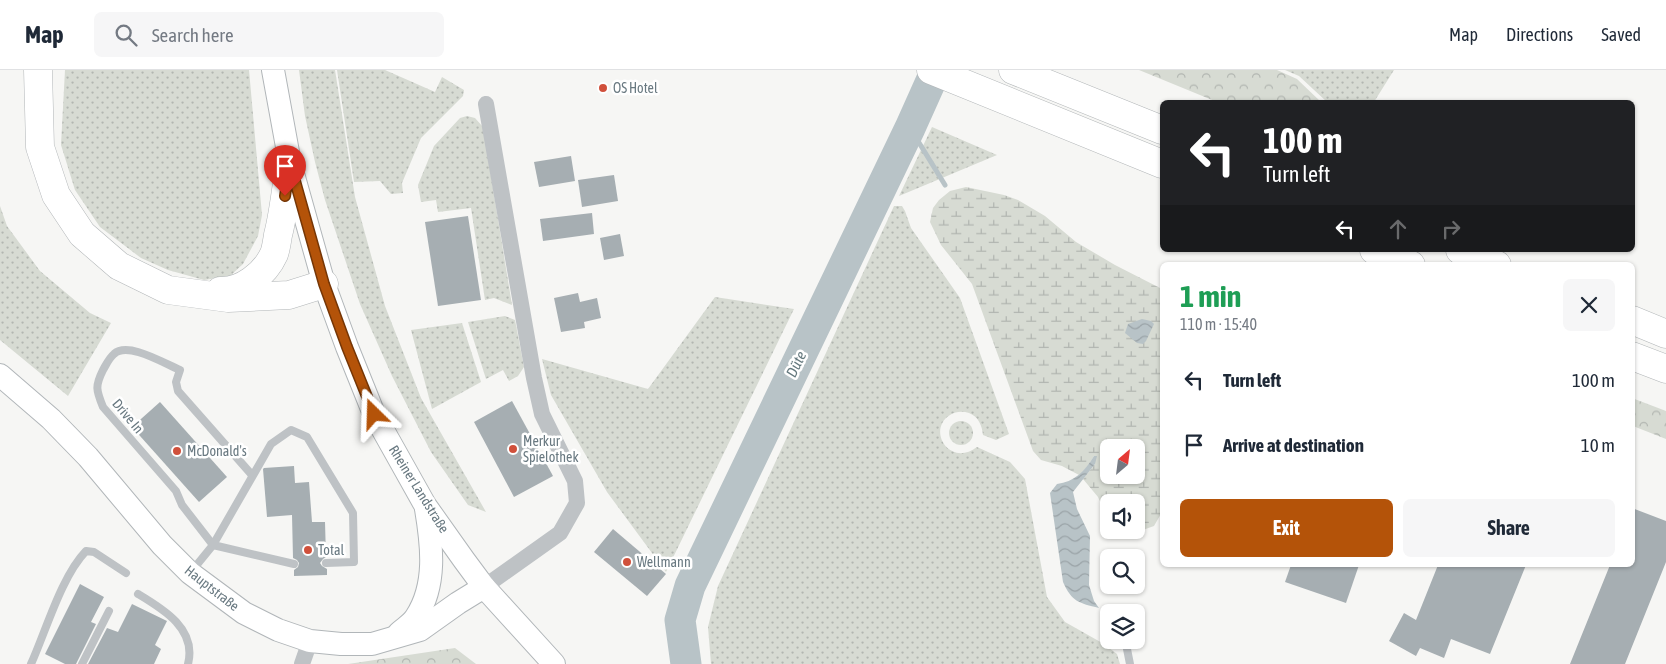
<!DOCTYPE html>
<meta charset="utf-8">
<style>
body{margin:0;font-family:"Asap Condensed",sans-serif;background:#f6f6f7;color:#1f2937;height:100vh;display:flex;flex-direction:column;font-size:19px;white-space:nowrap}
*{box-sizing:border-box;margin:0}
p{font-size:16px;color:#747a83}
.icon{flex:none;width:28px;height:28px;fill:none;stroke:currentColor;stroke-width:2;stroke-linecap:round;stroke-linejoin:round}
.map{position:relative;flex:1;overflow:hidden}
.details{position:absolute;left:1160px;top:192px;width:475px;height:305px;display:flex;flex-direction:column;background:#fff;border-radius:8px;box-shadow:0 1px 4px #0004}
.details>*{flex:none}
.guide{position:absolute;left:1160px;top:30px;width:475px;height:152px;border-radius:8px;box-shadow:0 1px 4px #0004;background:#202124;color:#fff;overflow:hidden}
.needle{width:32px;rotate:28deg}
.fabs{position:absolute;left:1100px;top:369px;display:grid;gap:10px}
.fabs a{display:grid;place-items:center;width:45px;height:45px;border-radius:8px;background:#fff;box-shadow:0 1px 4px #0004;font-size:25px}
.pin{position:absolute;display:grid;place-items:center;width:42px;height:42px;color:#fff;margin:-51px -21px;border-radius:50% 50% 50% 0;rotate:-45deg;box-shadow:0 0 5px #0007}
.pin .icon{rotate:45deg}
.me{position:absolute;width:55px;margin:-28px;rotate:338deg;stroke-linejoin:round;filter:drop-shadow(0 0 4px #0008)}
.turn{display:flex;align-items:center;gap:18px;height:105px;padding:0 20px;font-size:22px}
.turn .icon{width:65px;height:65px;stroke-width:2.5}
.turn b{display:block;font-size:35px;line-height:42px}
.lanes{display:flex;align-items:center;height:48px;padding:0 20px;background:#0003;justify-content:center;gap:25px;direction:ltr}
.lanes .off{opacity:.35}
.round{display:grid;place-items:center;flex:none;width:52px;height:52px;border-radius:8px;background:#f6f6f7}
.overview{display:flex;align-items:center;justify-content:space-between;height:85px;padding:0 20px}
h1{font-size:30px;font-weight:700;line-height:38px;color:#1e9e55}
.primary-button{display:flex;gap:10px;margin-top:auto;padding:10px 20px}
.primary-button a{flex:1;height:58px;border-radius:8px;background:#b45309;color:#fff;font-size:20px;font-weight:700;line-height:58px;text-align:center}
.primary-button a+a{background:#f6f6f7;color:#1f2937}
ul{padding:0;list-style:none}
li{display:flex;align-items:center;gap:15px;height:65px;padding:0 20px}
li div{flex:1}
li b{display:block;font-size:19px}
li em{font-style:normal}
header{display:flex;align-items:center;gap:30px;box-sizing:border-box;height:70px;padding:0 25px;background:#fff;border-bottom:1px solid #e0e1e3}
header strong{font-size:24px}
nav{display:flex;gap:28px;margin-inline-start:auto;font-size:18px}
.search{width:350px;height:45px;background:#f6f6f7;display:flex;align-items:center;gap:12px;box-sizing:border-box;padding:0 18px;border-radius:8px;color:#747a83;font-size:19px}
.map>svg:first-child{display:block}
.green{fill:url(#green-dots)}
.forest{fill:url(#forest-crowns)}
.wetland{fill:url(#wetland-marsh);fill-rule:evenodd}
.water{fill:url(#water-waves)}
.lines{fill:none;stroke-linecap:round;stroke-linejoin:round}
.stream{stroke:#b8c3c7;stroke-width:5}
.river{stroke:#b8c3c7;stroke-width:31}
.building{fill:#a6aeb2}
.secondary-casing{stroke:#b1b6b9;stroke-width:24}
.highway-casing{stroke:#b2b6b8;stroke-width:29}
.lane{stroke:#bec2c5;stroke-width:8}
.street{stroke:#bec2c5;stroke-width:16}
.secondary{stroke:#fff;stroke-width:22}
.highway{stroke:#fff;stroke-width:28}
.route-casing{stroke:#753606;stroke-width:12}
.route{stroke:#b45309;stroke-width:9}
.poi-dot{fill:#d0503b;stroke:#fff;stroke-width:2}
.labels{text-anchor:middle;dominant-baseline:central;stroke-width:5;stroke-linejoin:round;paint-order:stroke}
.poi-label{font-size:14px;fill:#697981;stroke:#fff;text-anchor:start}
.street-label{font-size:14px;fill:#697981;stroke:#fff}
.water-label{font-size:15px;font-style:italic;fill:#65797e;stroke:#fff}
</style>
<header>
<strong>Map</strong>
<div class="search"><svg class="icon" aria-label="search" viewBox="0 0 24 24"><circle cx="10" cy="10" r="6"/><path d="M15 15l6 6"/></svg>Search here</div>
<nav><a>Map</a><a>Directions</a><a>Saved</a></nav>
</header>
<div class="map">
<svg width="1666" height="594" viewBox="0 0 1666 594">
<defs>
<pattern id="green-dots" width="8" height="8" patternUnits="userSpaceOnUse" patternTransform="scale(1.25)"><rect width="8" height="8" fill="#d7dbd3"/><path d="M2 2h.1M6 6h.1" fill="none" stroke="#b2b6b1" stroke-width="1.8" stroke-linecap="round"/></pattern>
<pattern id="forest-crowns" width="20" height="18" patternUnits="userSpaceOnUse" patternTransform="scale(1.25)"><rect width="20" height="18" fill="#d7dbd3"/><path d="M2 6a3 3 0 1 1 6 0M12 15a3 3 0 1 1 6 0" fill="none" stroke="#b2b6b1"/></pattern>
<pattern id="wetland-marsh" width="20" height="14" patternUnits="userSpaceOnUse" patternTransform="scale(1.25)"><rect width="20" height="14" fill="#d7dbd3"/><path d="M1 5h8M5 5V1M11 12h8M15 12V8" fill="none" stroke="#b2b6b1"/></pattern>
<pattern id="water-waves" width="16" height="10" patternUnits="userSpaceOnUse" patternTransform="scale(1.25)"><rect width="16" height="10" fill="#b8c3c7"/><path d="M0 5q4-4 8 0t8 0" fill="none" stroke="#9aa3a7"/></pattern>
</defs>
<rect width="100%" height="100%" fill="#f6f6f4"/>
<g class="green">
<path d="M65 0H249L262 145 258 166 243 194 230 206 204 210 168 200 141 188 100 157 75 120 61 75Z"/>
<path d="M299 0H335L355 127 385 236 421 328 486 442 468 435 431 382 392 306 360 234 325 130 315 92 305 46Z"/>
<path d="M337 0H385L435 22 442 7 464 20 463 26 421 68 402 113 403 123 391 124 380 111 354 112Z"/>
<path d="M1285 0H1394L1374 32H1327L1299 6Z"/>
<path d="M467 46 475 48 483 57 512 235 494 228 485 230 471 138 438 142 436 130 421 132 418 115 434 76 460 48Z"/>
<path d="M932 57 997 85 899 126Z"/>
<path d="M0 136 7 156 40 201 90 243 111 253 68 326 0 270Z"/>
<path d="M894 136H902L905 141 911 158 960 228 1009 364 996 370 983 365C982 356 979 347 969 343 963 341 956 341 950 345 926 360 950 398 977 377L1010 392 1025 409 1047 527 1065 552 1104 574 1117 584 1120 594H711L708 557 718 516Z"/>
<path d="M715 227 794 239 666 502 607 422 551 325 542 289 648 319Z"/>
<path d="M505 246 515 250 524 297 518 306 509 311 503 300 486 309 468 252Z"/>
<path d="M462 253 481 312 432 339 411 260Z"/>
<circle cx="961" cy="363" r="12"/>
</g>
<g class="forest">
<path d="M1139 0H1277L1297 9 1321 32H1217Z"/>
<path d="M1632 328 1666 341V369L1633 356Z"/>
<path d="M455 578 476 594H348Z"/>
</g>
<path class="wetland" d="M966 117 1004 125 1018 130 1045 146 1076 172 1115 195 1162 219V442L1154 456 1140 461 1122 460H1136V432H1109V451L1098 427 1083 409 1095 394 1094 386 1088 396 1079 405 1062 396 1041 390 1033 381 972 214 941 175 930 152 933 138 939 130 950 121ZM1109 378H1136V405H1109Z"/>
<g class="water">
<path d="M1142 249 1151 251 1154 254 1146 271 1143 274 1137 273 1125 263 1128 254Z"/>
<path d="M1094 386H1097L1095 394 1073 422 1077 439 1090 466 1089 515 1094 531 1099 538C1079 533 1072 532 1063 512L1050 423 1057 414C1074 412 1085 401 1094 386Z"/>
</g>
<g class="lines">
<path class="stream" d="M910 58 945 115"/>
<path class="river" d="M686 594 680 550 690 516 910 58 936 0"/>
</g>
<g class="building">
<path d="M571 86 575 111 539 117 534 92Z"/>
<path d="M614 105 618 131 582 137 578 110Z"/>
<path d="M592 143 594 164 543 171 540 149Z"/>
<path d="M468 146 481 230 438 236 425 152Z"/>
<path d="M620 164 624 186 604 190 600 168Z"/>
<path d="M578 223 580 232 597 228 601 248 584 252 585 258 561 262 554 228Z"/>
<path d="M512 331 553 406 514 427 474 352Z"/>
<path d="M160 332 227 407 199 432 132 357Z"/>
<path d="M294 396 295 413 309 412 312 452H325L326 487 323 489 320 493 322 496 327 499V505L294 506V500L298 497 299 493 297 490 293 488 292 445 267 447 263 399 264 398Z"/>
<path d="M1632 438 1666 451V492L1625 594H1570L1610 495H1632Z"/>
<path d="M613 459 666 504 647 526 594 482Z"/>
<path d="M1291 495H1359L1346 533 1285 512Z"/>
<path d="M1438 495H1526L1490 584 1451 569 1444 588 1420 578 1416 586 1389 571 1404 543 1416 550Z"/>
<path d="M80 514 104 527 91 552 96 554 76 594H65L45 584Z"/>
<path d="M132 534 167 551 155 575 161 579 154 594H88L107 558 118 562Z"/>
</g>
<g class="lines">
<defs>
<g id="secondary">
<path d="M273 0 290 93 324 214 347 277 374 344 425 435 464 490 484 517 554 594"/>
<path d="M0 305 51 349 88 387 162 475 190 503 244 543 278 560 310 571 341 574H372L420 560 458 533 484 517"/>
<path d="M399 563C404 558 412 554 416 547 437 515 432 475 426 439"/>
</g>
<g id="highway">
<path d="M38 0 40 77 56 125 82 164 119 196 168 220 228 228 289 225 324 214"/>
<path d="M931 0 1162 94"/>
<path d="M1013 0 1162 60"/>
<path d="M1374 180 1411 195"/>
<path d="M1460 180 1497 195"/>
<path d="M220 221C242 222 265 204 274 184 276 179 277 171 278 165 284 142 286 117 290 93"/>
<path d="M1632 250 1666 264"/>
<path d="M1632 286 1666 299"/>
</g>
</defs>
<use href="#secondary" class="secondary-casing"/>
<use href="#highway" class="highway-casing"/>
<g class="lane">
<path d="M213 475 182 435 176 421 103 337C96 320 95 316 103 300 106 295 109 288 114 284 128 271 165 294 180 300L176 312 178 321 252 405"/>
<path d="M213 475 294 494"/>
<path d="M191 502 213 475 271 374 291 360 307 367 353 443 354 492 326 493"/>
<path d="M138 524C163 539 197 559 188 594"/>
<path d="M1127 579 1130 594"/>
<path d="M31 594C46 561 61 507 86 481L94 482 126 503"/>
<path d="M82 594 109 541"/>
</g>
<g class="street">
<path d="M484 517 560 463 577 433 575 411 542 344 534 308 486 34"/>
<path d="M302 594 310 571"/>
</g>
<use href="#secondary" class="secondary"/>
<use href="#highway" class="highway"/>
</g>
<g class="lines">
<defs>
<path id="route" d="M285 126 290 93 324 214 347 277 374 344"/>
</defs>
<use href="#route" class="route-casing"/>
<use href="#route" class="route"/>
</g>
<g class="poi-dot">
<circle cx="603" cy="18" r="5"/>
<circle cx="513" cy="379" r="5"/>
<circle cx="177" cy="381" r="5"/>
<circle cx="308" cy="480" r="5"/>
<circle cx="627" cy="492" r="5"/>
</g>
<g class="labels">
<g class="poi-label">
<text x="613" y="18">OS Hotel</text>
<text x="523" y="371">Merkur<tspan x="523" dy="16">Spielothek</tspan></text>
<text x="187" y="381">McDonald's</text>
<text x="318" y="480">Total</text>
<text x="637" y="492">Wellmann</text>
</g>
<g class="street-label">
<text transform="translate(128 346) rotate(50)">Drive In</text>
<text transform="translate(419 419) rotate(58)">Rheiner Landstraße</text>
<text transform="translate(212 518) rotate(38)">Hauptstraße</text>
</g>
<g class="water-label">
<text transform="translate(796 294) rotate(-64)">Düte</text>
</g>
</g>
</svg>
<div class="fabs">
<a><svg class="needle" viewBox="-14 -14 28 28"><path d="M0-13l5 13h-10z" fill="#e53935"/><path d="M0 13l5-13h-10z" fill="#747a83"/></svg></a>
<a><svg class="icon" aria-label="sound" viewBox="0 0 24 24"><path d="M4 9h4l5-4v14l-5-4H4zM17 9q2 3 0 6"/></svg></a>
<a><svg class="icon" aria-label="search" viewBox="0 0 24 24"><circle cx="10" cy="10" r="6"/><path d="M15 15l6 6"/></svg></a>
<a><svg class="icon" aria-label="layers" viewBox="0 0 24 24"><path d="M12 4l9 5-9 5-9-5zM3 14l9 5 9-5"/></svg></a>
</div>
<div class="pin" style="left:285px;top:126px;background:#d93025"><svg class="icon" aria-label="arrive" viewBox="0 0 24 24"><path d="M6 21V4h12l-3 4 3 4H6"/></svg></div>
<svg class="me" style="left:374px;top:344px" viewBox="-20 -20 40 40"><path d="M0-17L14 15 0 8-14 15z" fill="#b45309" stroke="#fff" stroke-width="4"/></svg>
<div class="guide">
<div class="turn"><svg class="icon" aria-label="left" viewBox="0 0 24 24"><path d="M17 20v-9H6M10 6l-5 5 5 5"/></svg><div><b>100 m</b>Turn left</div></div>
<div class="lanes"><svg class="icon" aria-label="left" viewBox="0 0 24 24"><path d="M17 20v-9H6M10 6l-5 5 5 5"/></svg><svg class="icon off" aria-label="ahead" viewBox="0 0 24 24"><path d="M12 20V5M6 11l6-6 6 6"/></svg><svg class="icon off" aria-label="right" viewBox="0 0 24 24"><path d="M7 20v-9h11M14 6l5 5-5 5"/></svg></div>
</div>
<section class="details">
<div class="overview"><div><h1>1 min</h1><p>110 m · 15:40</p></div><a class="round"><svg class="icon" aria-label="close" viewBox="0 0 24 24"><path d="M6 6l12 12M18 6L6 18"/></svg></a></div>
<ul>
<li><svg class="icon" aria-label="left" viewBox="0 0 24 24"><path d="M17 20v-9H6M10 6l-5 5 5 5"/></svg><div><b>Turn left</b></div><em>100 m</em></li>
<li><svg class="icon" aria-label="arrive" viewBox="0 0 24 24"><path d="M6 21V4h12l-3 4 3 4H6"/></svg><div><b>Arrive at destination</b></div><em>10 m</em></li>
</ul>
<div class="primary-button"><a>Exit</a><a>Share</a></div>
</section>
</div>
